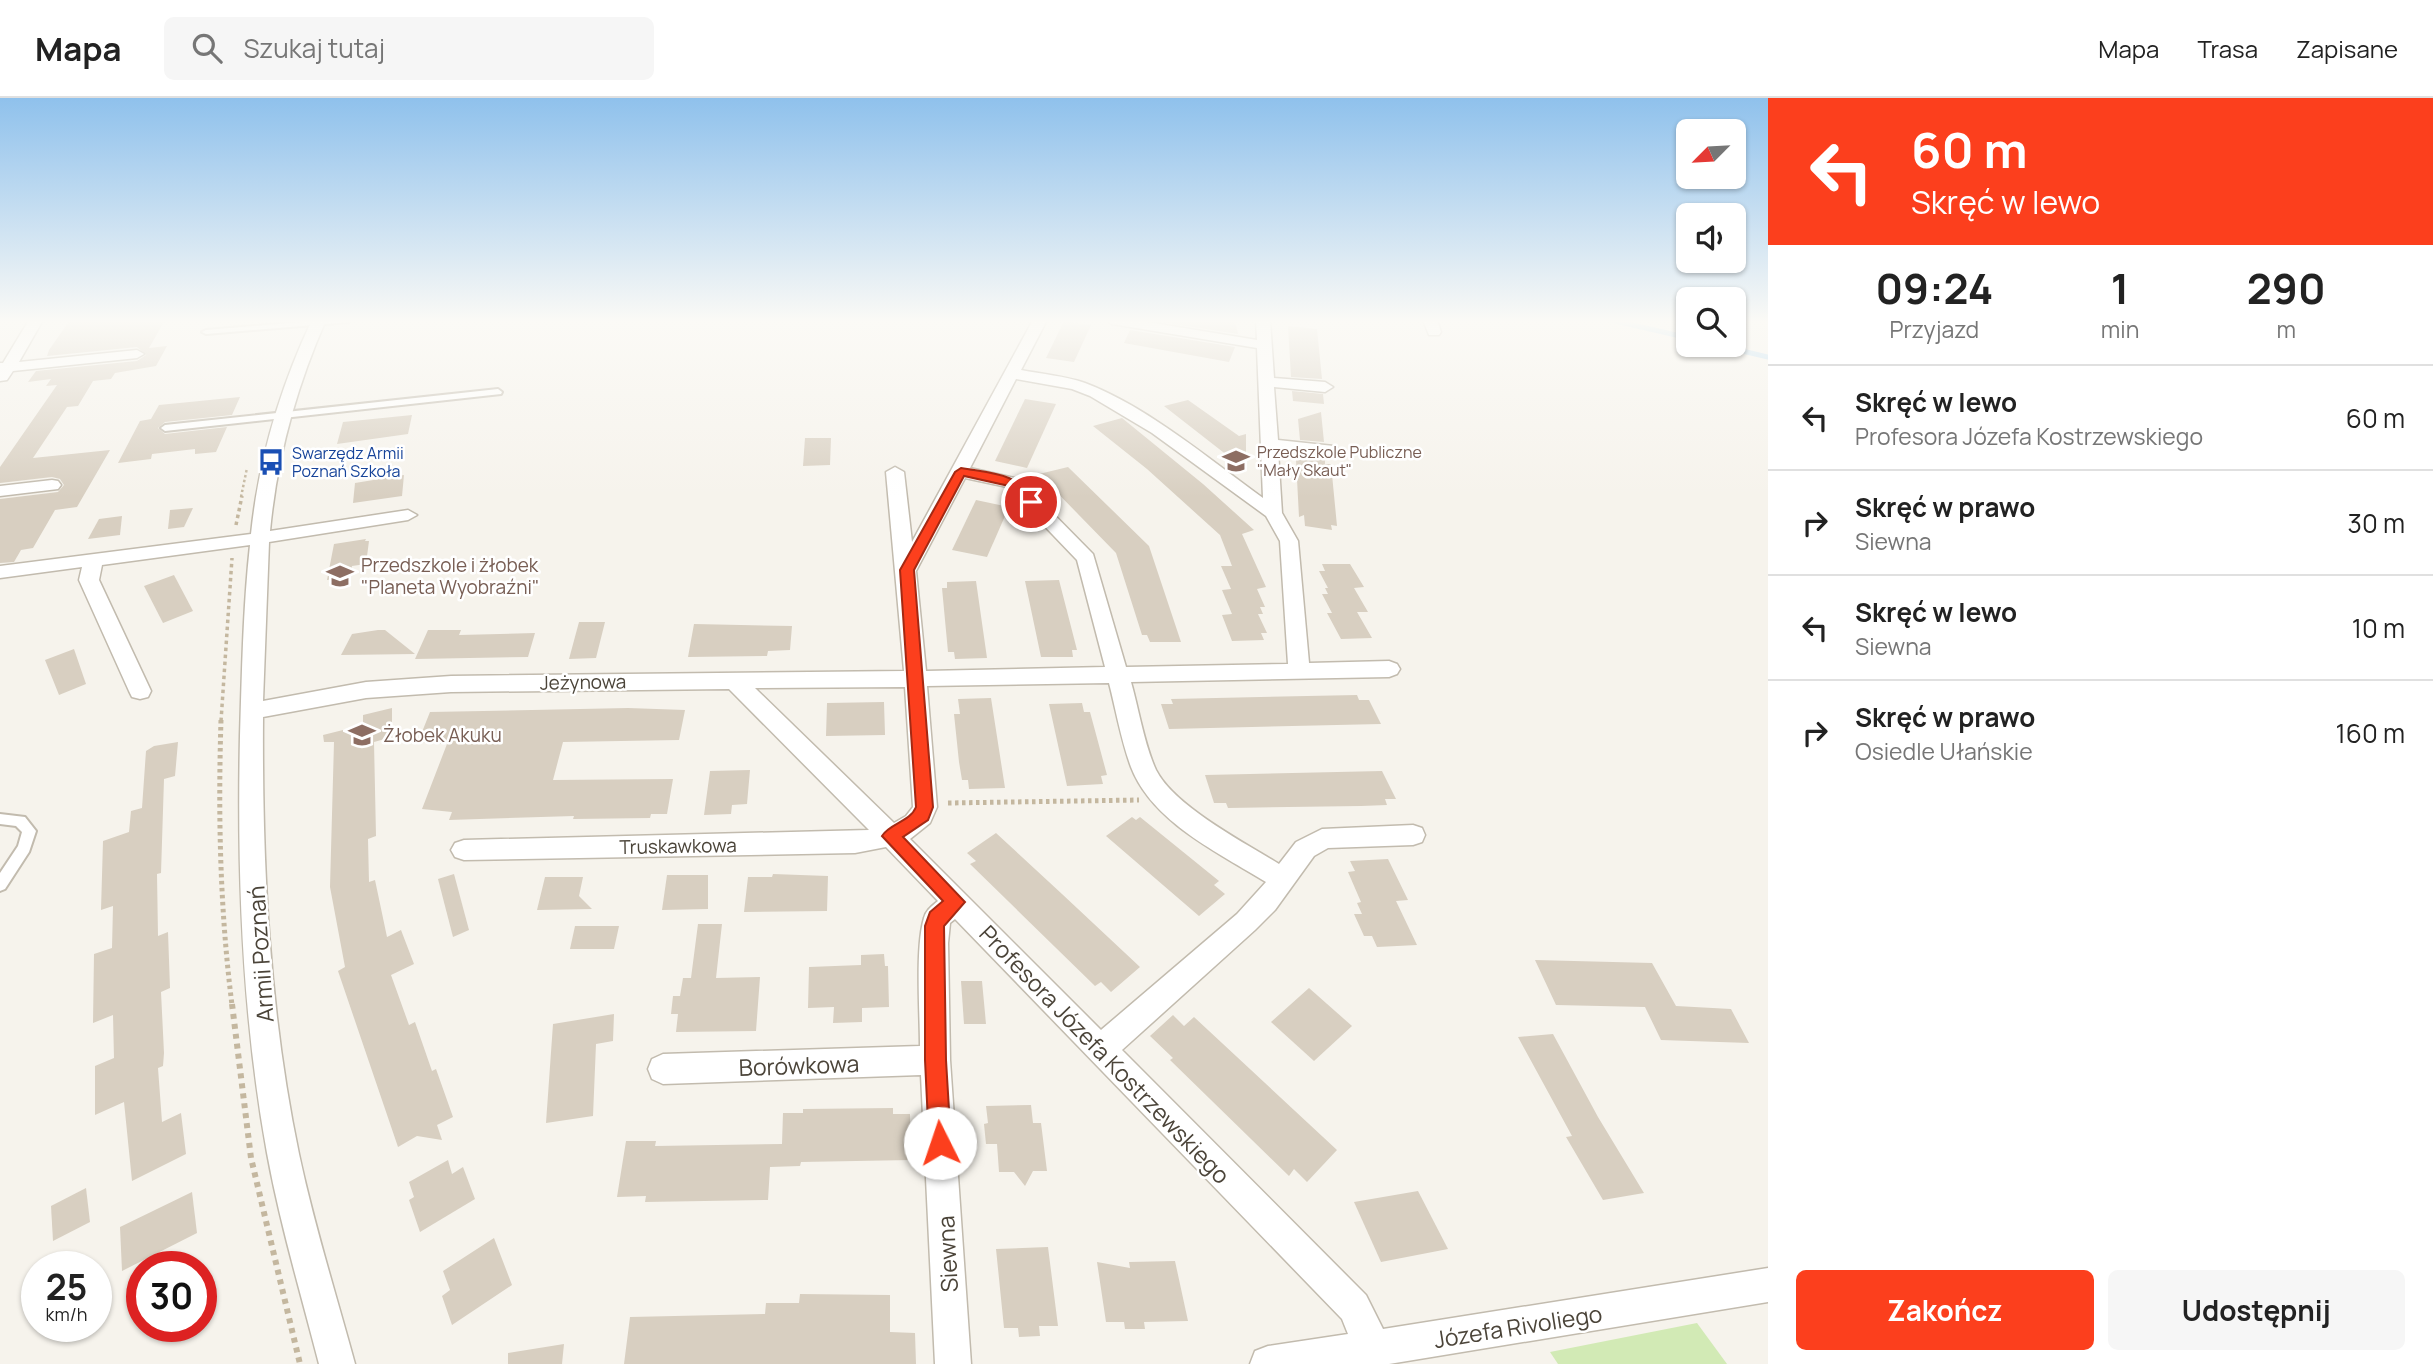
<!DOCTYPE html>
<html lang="pl">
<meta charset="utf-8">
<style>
body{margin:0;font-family:Manrope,sans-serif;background:#f6f6f6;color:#222;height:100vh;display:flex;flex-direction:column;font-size:26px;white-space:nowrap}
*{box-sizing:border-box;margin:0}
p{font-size:23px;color:#767676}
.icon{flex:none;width:38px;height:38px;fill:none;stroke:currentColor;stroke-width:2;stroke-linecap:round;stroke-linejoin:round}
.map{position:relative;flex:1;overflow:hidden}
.drawer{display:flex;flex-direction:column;background:#fff;width:665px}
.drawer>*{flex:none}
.top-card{background:#fc3f1d;color:#fff;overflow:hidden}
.needle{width:46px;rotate:246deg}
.fabs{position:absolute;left:1676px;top:21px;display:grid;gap:14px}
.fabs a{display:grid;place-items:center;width:70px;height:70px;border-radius:10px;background:#fff;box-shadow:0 2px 5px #0004;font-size:35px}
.speed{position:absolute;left:21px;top:1153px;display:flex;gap:14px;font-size:35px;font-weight:700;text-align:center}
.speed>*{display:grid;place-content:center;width:91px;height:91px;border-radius:50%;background:#fff;box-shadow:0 2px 5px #0004;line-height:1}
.speed small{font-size:18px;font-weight:400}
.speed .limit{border:10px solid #d22;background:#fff;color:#111}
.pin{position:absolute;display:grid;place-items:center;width:60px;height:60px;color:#fff;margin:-30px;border:4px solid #fff;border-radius:50%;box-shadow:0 2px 7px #0007}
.me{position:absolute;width:77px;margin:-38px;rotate:356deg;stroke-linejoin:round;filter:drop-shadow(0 0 5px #0008)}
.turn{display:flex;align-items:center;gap:24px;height:147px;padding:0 28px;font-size:32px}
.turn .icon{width:91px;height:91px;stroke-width:2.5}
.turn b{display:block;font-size:49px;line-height:60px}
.eta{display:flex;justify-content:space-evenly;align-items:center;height:119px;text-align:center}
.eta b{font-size:42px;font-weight:700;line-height:49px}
.action{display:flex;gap:14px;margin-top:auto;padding:14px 28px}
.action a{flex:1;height:80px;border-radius:10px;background:#fc3f1d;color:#fff;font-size:28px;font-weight:700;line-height:80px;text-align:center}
.action a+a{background:#f6f6f6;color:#222}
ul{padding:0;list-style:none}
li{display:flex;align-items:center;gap:21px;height:105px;padding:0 28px;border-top:2px solid #e0e0e0}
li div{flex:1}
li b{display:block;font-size:26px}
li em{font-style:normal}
header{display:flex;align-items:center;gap:42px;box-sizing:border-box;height:98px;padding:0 35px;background:#fff;border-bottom:2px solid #e0e0e0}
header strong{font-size:33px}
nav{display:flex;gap:38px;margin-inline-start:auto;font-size:24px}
.search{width:490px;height:63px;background:#f6f6f6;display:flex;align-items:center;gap:18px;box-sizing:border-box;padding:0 24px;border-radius:10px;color:#767676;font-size:26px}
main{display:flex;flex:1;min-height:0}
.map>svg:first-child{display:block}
.green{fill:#d2eab5}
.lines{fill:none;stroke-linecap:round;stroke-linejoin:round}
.stream{stroke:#a9d4f2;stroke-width:5}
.building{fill:#d8cfc1}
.service-casing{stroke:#c2bbae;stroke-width:4}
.minor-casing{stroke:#c2bbae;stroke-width:3}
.path-far3{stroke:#c4b79f;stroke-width:2.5;stroke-dasharray:2.5 2.5;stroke-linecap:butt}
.path-far2{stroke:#c4b79f;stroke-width:3.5;stroke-dasharray:3.5 3.5;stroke-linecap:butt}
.path-far1{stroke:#c4b79f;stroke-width:5;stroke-dasharray:3.5 3.5;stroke-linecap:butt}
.path{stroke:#c4b79f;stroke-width:6;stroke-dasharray:5 5;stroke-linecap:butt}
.service{fill:#fff;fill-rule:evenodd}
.minor{fill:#fff;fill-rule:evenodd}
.route{fill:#fc3f1d;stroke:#a42913;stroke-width:2}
.labels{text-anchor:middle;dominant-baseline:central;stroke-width:5;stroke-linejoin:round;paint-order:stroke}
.far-education-label{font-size:16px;fill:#785e54;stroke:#fff;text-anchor:start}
.far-transit-label{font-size:16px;fill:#164399;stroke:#fff;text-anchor:start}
.education-label{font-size:19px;fill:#785e54;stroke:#fff;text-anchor:start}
.street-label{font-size:19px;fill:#4b4439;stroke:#fff}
.near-street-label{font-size:23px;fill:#4b4439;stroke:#fff}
</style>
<header>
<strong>Mapa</strong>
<div class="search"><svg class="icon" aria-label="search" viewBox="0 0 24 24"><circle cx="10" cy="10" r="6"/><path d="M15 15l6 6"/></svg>Szukaj tutaj</div>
<nav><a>Mapa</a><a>Trasa</a><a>Zapisane</a></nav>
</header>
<main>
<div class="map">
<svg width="1768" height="1266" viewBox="0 0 1768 1266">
<rect width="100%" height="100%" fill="#f6f3ec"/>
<path class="green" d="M1697 1225 1727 1266H1558L1550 1254Z"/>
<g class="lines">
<g class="stream">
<path d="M1611 222 1689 240"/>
<path d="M1717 247 1768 259"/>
</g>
</g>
<g class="building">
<path d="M70 222H165L149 250 167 248 156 268 115 275 111 281 93 283 78 308 67 309 33 360 110 352 77 409 55 412 33 450 21 452 14 464 0 465V401L58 394 64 387 60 381 52 379 0 385V369L57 287 46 288 51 281 28 284 36 273 137 263 146 257 137 249 47 258 49 252Z"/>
<path d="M1148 222H1235L1238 236Z"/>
<path d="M1064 223 1091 227 1074 264 1046 260Z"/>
<path d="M1288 228 1317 231 1322 281 1291 279Z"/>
<path d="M1130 232 1235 249 1229 264 1124 245Z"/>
<path d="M1292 293 1323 296 1324 306 1293 303Z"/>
<path d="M240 299 232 317 165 324 158 330 165 336 227 329 216 354 195 356V351L152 356 151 361 118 365 140 323 151 321 159 307Z"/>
<path d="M1025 301 1056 306 1027 370 995 363Z"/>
<path d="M1188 302 1239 338 1246 336V372L1164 308Z"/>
<path d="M1321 314 1324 344 1300 342 1298 321Z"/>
<path d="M412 317 408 336 337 346 343 324Z"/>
<path d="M1122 320 1203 386 1254 432 1242 436 1266 489 1257 491 1265 509H1260L1263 516H1258L1267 535H1261L1264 542 1232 543 1222 517 1232 516 1222 492 1231 491 1221 468H1232L1220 437 1147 371 1093 328Z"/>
<path d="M805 340H831L830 367 803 368Z"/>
<path d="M1301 357 1325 360V366H1331L1337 428 1331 427 1332 432 1305 428 1304 417 1299 419 1296 362H1301Z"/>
<path d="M1068 369 1149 448 1181 544H1150L1147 537H1142L1116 455 1039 376Z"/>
<path d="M404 377 402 398 353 405 355 385Z"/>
<path d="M976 402 1009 409 987 459 952 452Z"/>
<path d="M193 410 184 429 168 431 170 412Z"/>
<path d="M122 418 120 437 88 441 99 421Z"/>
<path d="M366 441 365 443H369L366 466 352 468 350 478 327 482 334 446Z"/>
<path d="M1322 466H1350L1364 489 1354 490 1368 514H1357L1372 540 1341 541 1327 515H1332L1322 496H1328L1325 490H1328L1319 473H1325Z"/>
<path d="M174 477 193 513 163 525 144 488Z"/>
<path d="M1059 482 1077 552H1072L1073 559H1041L1025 483Z"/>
<path d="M976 483 987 560 955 561 954 554H948L942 490H947V484Z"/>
<path d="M579 524H605L596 560 569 561Z"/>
<path d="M694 526 792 528 790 552 768 553 767 558 688 559Z"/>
<path d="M378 532H385L415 556 341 557 352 536Z"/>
<path d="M428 532H461L459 537 535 535 528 559 415 561Z"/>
<path d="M74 551 86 586 59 597 45 562Z"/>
<path d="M1357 597 1359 602H1369L1381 626 1169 631 1161 606H1173L1171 601Z"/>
<path d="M991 600 1005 690 969 691 968 682H962L959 664 954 616H960L958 601Z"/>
<path d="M884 604 885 637 826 638 827 605Z"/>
<path d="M1082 605 1084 614H1090L1107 677 1101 678 1103 686 1067 688 1049 606Z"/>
<path d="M392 610V639L374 644 376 738 368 741 369 784 375 782 387 839 401 832 414 866 391 877 409 927 415 924 432 973 436 971 453 1019 437 1027 442 1042 417 1038 398 1049 338 873 345 869 330 789 334 644H324L323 637 363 627V617Z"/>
<path d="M628 610 685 612 679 642 563 644 553 682 673 681 667 716H651L650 720 573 721 574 718 449 722 452 714 422 711 447 646 418 644 430 614Z"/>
<path d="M178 644 175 678 164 681 161 775 157 776 158 838 168 834 170 890 161 894 164 955 163 968 158 970 162 1024 181 1015 186 1056 132 1083 124 1004 95 1017V968L114 960 113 917 93 925 94 856 112 850 113 808 101 812 103 743 129 734 131 713 142 710 146 653 154 648Z"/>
<path d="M750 672 747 706 732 707 731 716 704 717 710 673Z"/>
<path d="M1382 673 1396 701H1385L1387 707 1361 708 1228 710 1226 705H1214L1205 677Z"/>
<path d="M1132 719 1136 722 1140 719 1219 783 1214 787 1225 796 1199 818 1106 738Z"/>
<path d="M996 735 1062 796 1140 869 1111 894 1101 884 1095 888 970 766 976 763 967 755Z"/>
<path d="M1388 761 1408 802 1396 803 1417 847 1377 849 1372 838H1364L1354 816H1362L1357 805 1361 804 1348 774 1355 773 1350 763Z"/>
<path d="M454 776 469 832 453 839 438 781Z"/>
<path d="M773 776 828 778 827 813 744 814 748 779H772Z"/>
<path d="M667 777H708V811L662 812Z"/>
<path d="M545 779H583L579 798 592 811 537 812Z"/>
<path d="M698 826H722L716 880 760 879 756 933 676 934 678 916H671L673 898H680L683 880H691Z"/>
<path d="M575 828H619L614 851H570Z"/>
<path d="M884 856 885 868H888L889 909 862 910V924L833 925 834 909 808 910 809 869 861 867V857Z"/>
<path d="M1535 862 1652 865 1676 908 1731 911 1749 945 1661 942 1645 909 1556 907Z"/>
<path d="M961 883H982L986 926H964Z"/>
<path d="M1309 890 1352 928 1314 963 1271 924Z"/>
<path d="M614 916 613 943 596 946 593 1018 546 1025 553 926Z"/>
<path d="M1173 917 1184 928 1194 919 1337 1052 1307 1084 1294 1071 1289 1078 1170 962 1173 960 1150 938Z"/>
<path d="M1553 936 1598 1019 1644 1095 1603 1102 1566 1039 1572 1038 1518 939Z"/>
<path d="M1031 1007 1033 1025H1041L1047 1073H1033L1025 1088 1014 1074H999L997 1046H986L984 1026 988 1025 986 1008Z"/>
<path d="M893 1010V1016H910L911 1062 801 1064 800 1068 770 1069 768 1102 645 1104 646 1098 617 1099 626 1043H656L655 1048 782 1046 783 1015H803V1011Z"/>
<path d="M448 1062 452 1076 463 1069 475 1101 420 1134 409 1102 414 1099 409 1084Z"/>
<path d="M86 1090 90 1124 53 1143 51 1108Z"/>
<path d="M1418 1093 1448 1151 1381 1164 1354 1104Z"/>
<path d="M192 1094 197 1135 122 1173 120 1129Z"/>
<path d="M494 1140 512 1187 452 1227 442 1198 450 1192 443 1173Z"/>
<path d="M1048 1149 1058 1228H1039L1040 1238 1019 1239 1018 1230H1004L996 1151Z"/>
<path d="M1175 1163 1188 1223 1144 1224 1145 1231H1125L1124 1224H1106L1097 1164 1130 1170 1129 1164Z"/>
<path d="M800 1196 890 1197V1234L915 1235 916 1266H624L630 1219 765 1216 766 1205H799Z"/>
<path d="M564 1246 562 1266H508V1255Z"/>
</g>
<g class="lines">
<defs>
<g id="service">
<path d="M327 222H353L349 224 206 236 202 234 206 232Z"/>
<path d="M498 291 502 294 501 296 165 333 161 330 165 327Z"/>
<path d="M0 716 25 719 36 733 29 754 5 791 0 793V775L18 748 22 734 16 728 0 726Z"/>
</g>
<g id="minor">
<path d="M29 222H43L19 264 137 252 144 256 137 260 13 273 7 282 0 283V265H3Z"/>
<path d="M312 222H326C296 290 277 359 270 433L408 412 417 417 408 422 269 444 263 603 366 584 451 578 904 573 886 374 895 369 904 374 912 444 1033 222H1047L1021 272C1042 276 1065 278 1085 285 1148 309 1209 361 1263 400L1257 250 1112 226 1105 222H1135L1257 242 1256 222H1270L1274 280 1325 284 1333 289 1325 294 1274 289 1278 342 1334 348 1342 353 1334 358 1278 352 1282 415 1298 443 1309 565 1389 563 1397 566 1400 571 1397 576 1389 579 1131 584C1139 612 1144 646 1156 672 1174 708 1245 745 1279 766L1296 744 1322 731 1413 727 1422 730 1425 737 1422 744 1413 747 1328 750 1314 758 1275 812 1255 832 1122 952 1366 1197 1383 1231 1768 1170V1204L1389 1266H1250L1255 1253 1268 1248 1348 1236 1342 1221 955 821 950 825 948 845 950 962 971 1266H935L921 977 663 986 652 981 648 971 652 961 663 956 920 948C920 915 915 850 924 820 926 812 932 808 938 803L886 749 855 755 464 762 455 759 451 752 455 745 464 742 869 732 729 591 451 594 366 600 263 619C262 765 269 913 299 1056 314 1127 336 1196 355 1266H319C301 1196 280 1126 267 1055 242 918 237 777 240 638 242 574 243 511 250 447L102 467 99 482 151 593 148 599 140 601 132 599 129 593 79 482 82 469 0 480V468L251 436C259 360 280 290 312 222ZM1016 281 1072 291 1090 298 1152 335 1266 418 1280 443 1288 566 1126 569 1093 456 1019 381 970 370ZM965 380 1007 389 1077 462 1105 569 926 573 916 473ZM1109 585C1116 612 1121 642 1131 669 1152 724 1219 755 1266 784L1237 816 1101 932 910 741 930 725 937 709 927 588ZM905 589 913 709 906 718 894 725 755 590Z"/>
<path d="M1423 222H1437L1441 234 1439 237H1429Z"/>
<path d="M52 382 58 383 61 387 58 391 0 398V388Z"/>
</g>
</defs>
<use href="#service" class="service-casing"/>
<use href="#minor" class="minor-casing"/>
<path class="path-far3" d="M241 399 247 370"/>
<g class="path-far2">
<path d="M236 427 242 398"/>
<path d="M221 623 232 460"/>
</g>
<g class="path-far1">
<path d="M221 622C218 718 220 812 232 907"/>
<path d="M948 705 1139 702"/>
</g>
<path class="path" d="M232 906 251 1060 300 1266"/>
<use href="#service" class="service"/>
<use href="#minor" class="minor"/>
</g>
<linearGradient id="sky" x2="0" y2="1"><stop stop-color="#8fc1ec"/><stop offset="0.56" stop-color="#fbfaf6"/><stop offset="1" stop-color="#fbfaf6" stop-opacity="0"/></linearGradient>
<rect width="1768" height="399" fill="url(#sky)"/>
<path class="route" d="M961 370C996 376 1014 374 1038 404L1036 407H1027L1009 388 964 378 914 472 933 709 928 722 903 739 965 804 944 828 946 962 951 1045 948 1053 940 1056 933 1053 929 1045 925 962V828L930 814 943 803 882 738C890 725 910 724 916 709L900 472 955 374Z"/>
<defs>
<symbol id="school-bare" viewBox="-9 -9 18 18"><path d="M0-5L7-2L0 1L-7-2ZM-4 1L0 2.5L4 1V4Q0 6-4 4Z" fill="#8d6e63" stroke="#fff" stroke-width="2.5" paint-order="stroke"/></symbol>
<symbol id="bus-bare" viewBox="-9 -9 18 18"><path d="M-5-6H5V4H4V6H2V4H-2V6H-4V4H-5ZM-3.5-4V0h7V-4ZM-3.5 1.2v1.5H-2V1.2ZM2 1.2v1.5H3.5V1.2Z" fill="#1a4fb4" stroke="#fff" stroke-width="2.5" paint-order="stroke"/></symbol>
</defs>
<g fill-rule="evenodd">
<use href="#school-bare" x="1217" y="344" width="38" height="38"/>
<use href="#bus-bare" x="252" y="345" width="38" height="38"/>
<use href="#school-bare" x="321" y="459" width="38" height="38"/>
<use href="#school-bare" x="343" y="618" width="38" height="38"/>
</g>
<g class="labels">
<g class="far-education-label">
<text x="1257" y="354">Przedszkole Publiczne<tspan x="1257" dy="18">"Mały Skaut"</tspan></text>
</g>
<g class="far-transit-label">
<text x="292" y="355">Swarzędz Armii<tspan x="292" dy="18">Poznań Szkoła</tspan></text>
</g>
<g class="education-label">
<text x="361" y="467">Przedszkole i żłobek<tspan x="361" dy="22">"Planeta Wyobraźni"</tspan></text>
<text x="383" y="637">Żłobek Akuku</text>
</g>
<g class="street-label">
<text transform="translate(583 584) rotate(-1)">Jeżynowa</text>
<text transform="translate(678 748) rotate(-1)">Truskawkowa</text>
</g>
<g class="near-street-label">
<text transform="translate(260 856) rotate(-94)">Armii Poznań</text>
<text transform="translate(1105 956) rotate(46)">Profesora Józefa Kostrzewskiego</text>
<text transform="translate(799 967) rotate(-2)">Borówkowa</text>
<text transform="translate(947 1156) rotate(-93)">Siewna</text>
<text transform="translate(1518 1228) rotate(-9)">Józefa Rivoliego</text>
</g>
</g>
</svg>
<div class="fabs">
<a><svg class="needle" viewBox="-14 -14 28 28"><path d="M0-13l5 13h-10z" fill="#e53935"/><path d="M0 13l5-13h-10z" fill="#767676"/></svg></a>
<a><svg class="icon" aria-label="sound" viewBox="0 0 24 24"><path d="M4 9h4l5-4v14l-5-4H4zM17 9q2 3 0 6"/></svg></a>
<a><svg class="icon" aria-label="search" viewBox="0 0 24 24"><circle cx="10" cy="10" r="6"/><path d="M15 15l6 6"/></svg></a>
</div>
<div class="speed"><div>25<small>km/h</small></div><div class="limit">30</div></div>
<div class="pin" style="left:1031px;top:404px;background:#d93025"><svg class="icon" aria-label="arrive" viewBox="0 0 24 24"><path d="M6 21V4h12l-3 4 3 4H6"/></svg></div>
<svg class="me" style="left:940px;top:1045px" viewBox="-20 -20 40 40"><circle r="19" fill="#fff"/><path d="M0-13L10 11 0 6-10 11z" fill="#fc3f1d"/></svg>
</div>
<section class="drawer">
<div class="top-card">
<div class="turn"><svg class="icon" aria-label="left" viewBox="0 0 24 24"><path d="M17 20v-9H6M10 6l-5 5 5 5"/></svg><div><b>60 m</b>Skręć w lewo</div></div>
</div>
<div class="eta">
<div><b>09:24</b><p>Przyjazd</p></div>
<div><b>1</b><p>min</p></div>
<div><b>290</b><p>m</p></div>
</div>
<ul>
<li><svg class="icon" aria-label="left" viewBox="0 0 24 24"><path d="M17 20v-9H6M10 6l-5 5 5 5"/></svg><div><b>Skręć w lewo</b><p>Profesora Józefa Kostrzewskiego</p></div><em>60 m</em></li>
<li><svg class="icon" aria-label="right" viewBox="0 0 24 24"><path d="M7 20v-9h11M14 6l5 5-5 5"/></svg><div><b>Skręć w prawo</b><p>Siewna</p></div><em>30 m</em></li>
<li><svg class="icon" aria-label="left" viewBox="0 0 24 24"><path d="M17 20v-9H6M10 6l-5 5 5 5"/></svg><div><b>Skręć w lewo</b><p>Siewna</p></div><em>10 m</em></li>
<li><svg class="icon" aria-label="right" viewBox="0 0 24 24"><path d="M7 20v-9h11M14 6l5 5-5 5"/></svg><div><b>Skręć w prawo</b><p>Osiedle Ułańskie</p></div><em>160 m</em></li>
</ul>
<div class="action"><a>Zakończ</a><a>Udostępnij</a></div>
</section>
</main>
